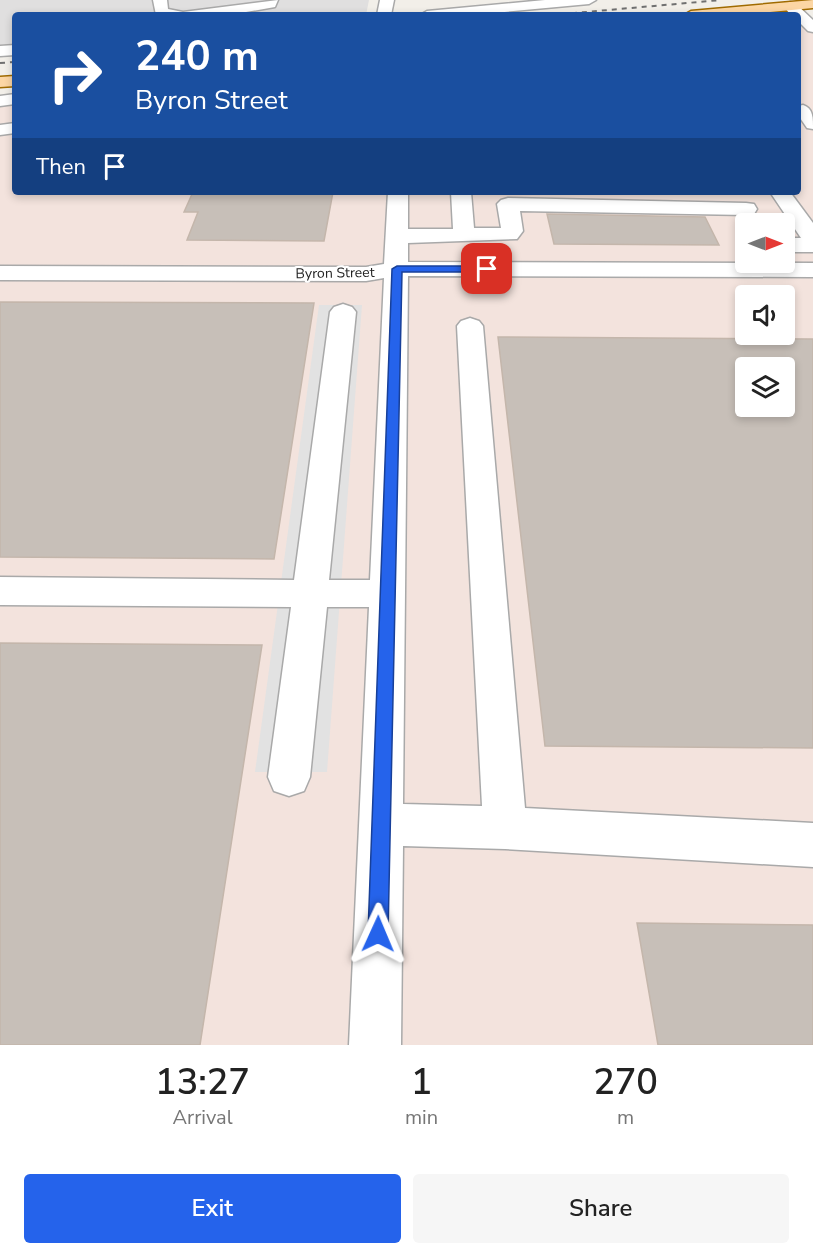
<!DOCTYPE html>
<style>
body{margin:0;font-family:"Nunito Sans",sans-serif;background:#f6f6f6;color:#222;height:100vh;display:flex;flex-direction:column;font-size:22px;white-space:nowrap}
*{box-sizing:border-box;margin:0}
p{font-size:20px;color:#767676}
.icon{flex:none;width:33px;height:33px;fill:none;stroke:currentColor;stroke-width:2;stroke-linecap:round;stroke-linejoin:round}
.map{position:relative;height:1045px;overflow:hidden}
.drawer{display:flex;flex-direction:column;background:#fff;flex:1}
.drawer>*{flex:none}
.banner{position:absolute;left:12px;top:12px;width:789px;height:183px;border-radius:6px;box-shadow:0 3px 9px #0003;background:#1a4fa0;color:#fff;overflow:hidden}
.needle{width:39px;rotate:90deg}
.buttons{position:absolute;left:735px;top:213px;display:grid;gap:12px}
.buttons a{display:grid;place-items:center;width:60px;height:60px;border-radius:6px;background:#fff;box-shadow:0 3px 9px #0003;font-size:30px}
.pin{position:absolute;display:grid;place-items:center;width:51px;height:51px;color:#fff;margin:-26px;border-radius:12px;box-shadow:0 3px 9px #0006}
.me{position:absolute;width:66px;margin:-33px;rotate:1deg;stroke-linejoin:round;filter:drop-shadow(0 0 4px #0008)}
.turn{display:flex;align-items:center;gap:21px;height:126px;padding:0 24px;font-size:27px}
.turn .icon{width:78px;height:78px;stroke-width:2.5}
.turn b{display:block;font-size:42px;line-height:51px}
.then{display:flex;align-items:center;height:57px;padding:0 24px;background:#0003;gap:12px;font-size:22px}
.eta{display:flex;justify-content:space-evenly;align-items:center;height:102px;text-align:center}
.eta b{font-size:36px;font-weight:600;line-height:42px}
.button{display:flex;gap:12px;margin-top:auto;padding:12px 24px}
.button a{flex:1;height:69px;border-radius:6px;background:#2563eb;color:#fff;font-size:24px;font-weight:600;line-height:69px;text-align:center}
.button a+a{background:#f6f6f6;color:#222}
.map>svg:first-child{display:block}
.residential{fill:#e0dfdf}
.military{fill:#f3e3dd;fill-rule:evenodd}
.parking{fill:#e2e2e2}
.building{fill:#c7bfb8;stroke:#c4b6ab;stroke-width:1.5;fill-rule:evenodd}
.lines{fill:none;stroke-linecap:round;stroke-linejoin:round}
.minor-casing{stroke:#a9a9a9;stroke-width:3}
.major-casing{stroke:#a06b00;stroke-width:3}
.minor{fill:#fff;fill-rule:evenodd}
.major{fill:#fcd6a4;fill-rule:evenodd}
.rail{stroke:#707070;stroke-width:2;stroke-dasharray:5 5;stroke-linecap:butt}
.route{fill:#2563eb;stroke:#184099;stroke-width:1.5}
.labels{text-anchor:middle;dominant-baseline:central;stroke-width:4.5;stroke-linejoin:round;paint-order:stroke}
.far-street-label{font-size:14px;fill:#222;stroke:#fff}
</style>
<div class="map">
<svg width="813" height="1045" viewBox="0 0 813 1045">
<rect width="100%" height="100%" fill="#f2efe9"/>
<path class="residential" d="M0 0H369L366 15H15V46L0 47Z"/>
<path class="military" d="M798 27H813V1045H0V96L15 94V192H798ZM746 224H784V262H746ZM746 296H784V334H746ZM746 368H784V406H746Z"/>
<path class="parking" d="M319 305H362L327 772H255Z"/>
<g class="building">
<path d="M193 192H333L324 241 187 240 198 212H184Z"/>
<path d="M547 214 705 217 719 245 554 244Z"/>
<path d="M0 302 314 303 274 559 0 557Z"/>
<path d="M498 337 813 339V748L545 746ZM746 368H784V406H746Z"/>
<path d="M0 643 262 645 200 1045H0Z"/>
<path d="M637 923 813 925V1045H658Z"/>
</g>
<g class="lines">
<defs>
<g id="minor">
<path d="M153 0H167L168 9 183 12 278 0 275 7 229 15H156Z"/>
<path d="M380 0H394L391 15H377Z"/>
<path d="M545 0H596L589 4 472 15H420L427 11Z"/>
<path d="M790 2 795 3 813 20V32L808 31 798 21V15H791L783 6Z"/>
<path d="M15 45V55L0 56V46Z"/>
<path d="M15 94V104L0 106V96Z"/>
<path d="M803 105C813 108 813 118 813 129L807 128 798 115V106Z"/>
<path d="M15 123V133L0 135V125Z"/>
<path d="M388 192H408V229H453L451 192H471L474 228H501L497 204 501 200 508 198 746 203 754 204 757 209 754 214 746 215 520 211 523 231 517 239 408 243V262L813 263V277L408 276 403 804 482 806 457 326 461 321 470 318 479 321 483 326 525 808 813 823V867L505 849 403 846 401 1045H349L369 607H327L310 777 304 791 289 796 274 791 268 777 291 607 0 605V577L294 580 330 312 334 307 343 304 352 307 356 312 329 580H370L384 278 366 281 0 280V266L366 267 384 264Z"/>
<path d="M770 192H790L813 223V252H784V238H801Z"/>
</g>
<g id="major">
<path d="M813 0V8L737 15H684L691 11Z"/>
<path d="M15 76V86L0 87V77Z"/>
</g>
</defs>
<use href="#minor" class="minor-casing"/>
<use href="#major" class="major-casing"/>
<use href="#minor" class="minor"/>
<use href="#major" class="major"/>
<g class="rail">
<path d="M552 15 721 0"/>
<path d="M0 63 15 62"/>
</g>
</g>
<path class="route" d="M397 266H487L491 269 487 272H402L388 934 385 942 378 945 370 942 368 934 392 269Z"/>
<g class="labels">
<g class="far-street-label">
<text transform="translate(335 273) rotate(-1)">Byron Street</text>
</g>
</g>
</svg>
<div class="buttons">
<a><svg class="needle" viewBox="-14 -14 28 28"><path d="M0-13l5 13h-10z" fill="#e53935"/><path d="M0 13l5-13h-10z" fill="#767676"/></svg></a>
<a><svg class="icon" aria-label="sound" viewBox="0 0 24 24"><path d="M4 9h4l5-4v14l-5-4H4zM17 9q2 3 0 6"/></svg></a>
<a><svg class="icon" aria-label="layers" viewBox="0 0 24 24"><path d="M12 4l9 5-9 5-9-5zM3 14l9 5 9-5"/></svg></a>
</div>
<div class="pin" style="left:487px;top:269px;background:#d93025"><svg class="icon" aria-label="arrive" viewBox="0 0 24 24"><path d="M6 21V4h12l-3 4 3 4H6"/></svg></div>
<svg class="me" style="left:378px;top:934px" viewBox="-20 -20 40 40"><path d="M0-17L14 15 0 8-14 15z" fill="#2563eb" stroke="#fff" stroke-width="4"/></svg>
<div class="banner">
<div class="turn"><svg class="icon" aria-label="right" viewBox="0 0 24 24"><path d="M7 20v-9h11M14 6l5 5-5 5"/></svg><div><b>240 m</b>Byron Street</div></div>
<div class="then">Then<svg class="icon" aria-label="arrive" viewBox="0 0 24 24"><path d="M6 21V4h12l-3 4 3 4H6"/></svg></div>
</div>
</div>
<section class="drawer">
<div class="eta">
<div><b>13:27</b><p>Arrival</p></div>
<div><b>1</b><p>min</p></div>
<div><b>270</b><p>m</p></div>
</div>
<div class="button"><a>Exit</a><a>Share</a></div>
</section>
